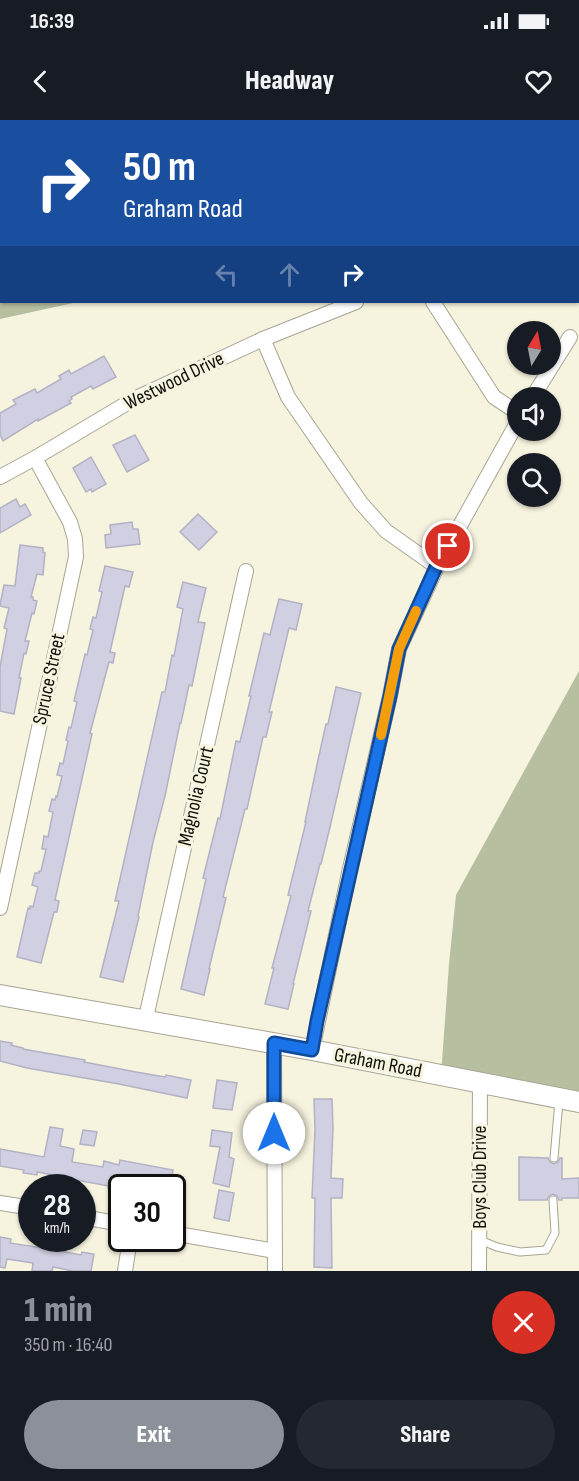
<!DOCTYPE html>
<meta charset="utf-8">
<style>
body{margin:0;font-family:"Sofia Sans Condensed",sans-serif;background:#242831;color:#f1f3f6;height:100vh;display:flex;flex-direction:column;font-size:22px;white-space:nowrap}
*{box-sizing:border-box;margin:0}
p{font-size:20px;color:#9ea1a6}
.icon{flex:none;width:33px;height:33px;fill:none;stroke:currentColor;stroke-width:2;stroke-linecap:round;stroke-linejoin:round}
.map{position:relative;height:1151px;overflow:hidden}
.details{display:flex;flex-direction:column;background:#171b24;flex:1}
.details>*{flex:none}
.guide{position:absolute;left:0px;top:0px;width:579px;height:183px;box-shadow:0 2px 4px #0004;background:#1a4fa0;color:#fff;overflow:hidden}
.needle{width:39px;rotate:10deg}
.fabs{position:absolute;left:507px;top:201px;display:grid;gap:12px}
.fabs a{display:grid;place-items:center;width:54px;height:54px;border-radius:50%;background:#171b24;box-shadow:0 2px 4px #0004;font-size:30px}
.speed{position:absolute;left:18px;top:1054px;display:flex;gap:12px;font-size:30px;font-weight:700;text-align:center}
.speed>*{display:grid;place-content:center;width:78px;height:78px;border-radius:50%;background:#171b24;box-shadow:0 2px 4px #0004;line-height:1}
.speed small{font-size:15px;font-weight:400}
.speed .limit{border:3px solid #111;border-radius:9px;background:#fff;color:#111}
.pin{position:absolute;display:grid;place-items:center;width:51px;height:51px;color:#fff;margin:-26px;border:3px solid #fff;border-radius:50%;box-shadow:0 2px 6px #0007}
.me{position:absolute;width:66px;margin:-33px;rotate:0deg;stroke-linejoin:round;filter:drop-shadow(0 0 4px #0008)}
.turn{display:flex;align-items:center;gap:21px;height:126px;padding:0 24px;font-size:27px}
.turn .icon{width:78px;height:78px;stroke-width:2.5}
.turn b{display:block;font-size:42px;line-height:51px}
.lanes{display:flex;align-items:center;height:57px;padding:0 24px;background:#0003;justify-content:center;gap:30px;direction:ltr}
.lanes .off{opacity:.35}
.round{display:grid;place-items:center;flex:none;width:63px;height:63px;border-radius:32px;background:#242831}
.overview{display:flex;align-items:center;justify-content:space-between;height:102px;padding:0 24px}
h1{font-size:36px;font-weight:800;line-height:45px;color:#8c9099}
.button{display:flex;gap:12px;margin-top:auto;padding:12px 24px}
.button a{flex:1;height:69px;border-radius:36px;background:#8c9099;color:#fff;font-size:24px;font-weight:800;line-height:69px;text-align:center}
.button a+a{background:#242831;color:#f1f3f6}
.status{display:flex;justify-content:space-between;align-items:center;height:42px;padding:0 30px;background:#171b24;direction:ltr}
.status svg{height:16px;fill:currentColor}
header{display:flex;justify-content:space-between;align-items:center;height:78px;padding:0 24px;background:#171b24;font-size:27px;font-weight:800}
.map>svg:first-child{display:block}
.forest{fill:#b6c0a1}
.building{fill:#d1d0e3;stroke:#b3b2c4;stroke-width:1.5}
.lines{fill:none;stroke-linecap:round;stroke-linejoin:round}
.service-casing{stroke:#a8a593;stroke-width:9}
.minor-casing{stroke:#a8a593;stroke-width:16}
.secondary-casing{stroke:#a8a593;stroke-width:22}
.service{stroke:#fff;stroke-width:7}
.minor{stroke:#fff;stroke-width:14}
.secondary{stroke:#fff;stroke-width:20}
.route-casing{stroke:#114b97;stroke-width:15}
.route{stroke:#1a73e8;stroke-width:10}
.slow{stroke:#f59e0b;stroke-width:10}
.labels{text-anchor:middle;dominant-baseline:central;stroke-width:6;stroke-linejoin:round;paint-order:stroke}
.street-label{font-size:20px;fill:#100e08;stroke:#f6f3df}
</style>
<div class="status"><b>16:39</b><svg viewBox="0 0 49 12"><path d="M0 12V9h3v3zM5 12V6h3v6zM10 12V3h3v9zM15 12V0h3v12zM26 1h20v11H26zM47 4h2v5h-2z"/></svg></div>
<header><svg class="icon" aria-label="back" viewBox="0 0 24 24"><path d="M15 5l-7 7 7 7"/></svg>Headway<svg class="icon" aria-label="heart" viewBox="0 0 24 24"><path d="M12 20l-8-8c-3-5 5-10 8-4 3-6 11-1 8 4z"/></svg></header>
<div class="map">
<svg width="579" height="1151" viewBox="0 0 579 1151">
<rect width="100%" height="100%" fill="#f6f3df"/>
<g class="forest">
<path d="M0 0H432L430 2H2V182H78L0 199Z"/>
<path d="M579 551V981L441 956 449 844 456 775Z"/>
</g>
<g class="building">
<path d="M104 236 116 257 93 269 91 266 71 277 72 279 69 281 71 283 38 301V299L3 321 0 314V293L16 284 13 280 35 269 37 273 61 259 59 256 69 250 71 254Z"/>
<path d="M135 315 149 340 127 352 113 325Z"/>
<path d="M91 337 106 364 92 372 91 369 86 372 73 348Z"/>
<path d="M16 379 20 387 25 384 31 395 0 413V388Z"/>
<path d="M198 394 217 412 199 430 180 412Z"/>
<path d="M132 402 133 409H138L140 424 106 428 105 415 111 414 110 405Z"/>
<path d="M20 425 43 428V432L45 433 43 455 37 454 31 477H33V480L37 481 34 494 32 493 25 521H29L26 534 24 533 19 558H21L14 594 0 591V547L7 509 4 508 9 488 0 486V485L4 465 15 466Z"/>
<path d="M105 446 133 452 129 467 125 466 110 532 115 533 113 543 109 542 90 613 92 614 55 780 59 781 57 792H54L41 843 17 837 28 788 30 789V786L33 787 38 767 32 765 35 753H39V751H41L46 729H42L44 716 48 717 53 692 49 691 52 679 55 680 56 676 57 677 62 656 57 655 60 643 63 644 68 621 66 620 69 607 71 608 77 582 74 581 85 534 87 535 93 510 90 509 93 497 96 498 102 472 99 471Z"/>
<path d="M183 462 206 468 198 502 205 503 192 566 189 565 181 603H180L165 676 153 722 138 796 139 797 123 862 100 857 119 781H115L162 572H165L172 535 174 536 183 489 177 487Z"/>
<path d="M279 479 302 484 296 510 289 508 269 592H272L266 617H263L247 689H245L223 777 226 778 209 849H210L204 875 181 869 206 759 203 758 218 698 220 699 236 621 240 622 251 576H249L264 513 270 515Z"/>
<path d="M336 567 361 573 330 707 321 744H320L308 791H311L293 864H294L288 889 265 884 274 848H272L291 776 288 775 306 702H305L318 640 326 604H328Z"/>
<path d="M0 921 12 923 11 925 23 928V929L85 940 84 942 136 952 165 957 166 955 191 960 187 978 119 964 27 948 0 941Z"/>
<path d="M217 960 237 963 232 990 213 988Z"/>
<path d="M314 979H332L333 1008 331 1058 343 1059 342 1078H331L332 1148 314 1147 315 1078H312L315 1009Z"/>
<path d="M50 1007 63 1009 60 1026 74 1029 72 1042 103 1047 104 1041 119 1045 120 1040 173 1050 170 1068H122L121 1070 108 1068 109 1066 71 1059 70 1062 57 1059 58 1056 37 1052V1055L23 1053 24 1050 0 1046V1029L44 1037Z"/>
<path d="M83 1010 97 1012 94 1026 80 1024Z"/>
<path d="M212 1010 232 1013 229 1037 234 1039 229 1067 213 1063 220 1027 210 1026Z"/>
<path d="M519 1037 548 1038 550 1042 554 1044 558 1042 560 1038H562V1059L579 1058V1078H562V1080H559L557 1076 553 1074 549 1076 547 1080H519Z"/>
<path d="M219 1070 234 1073 229 1101 214 1098Z"/>
<path d="M0 1117 11 1119 10 1123 42 1128 43 1125 56 1127 55 1130 81 1135 82 1132 94 1134 91 1151H73L53 1147 52 1151H32L33 1143 7 1139 5 1148 0 1147Z"/>
</g>
<g class="lines">
<defs>
<g id="service">
<path d="M554 1038 559 981"/>
<path d="M480 1120 497 1127 520 1132 546 1130 555 1113 553 1080"/>
</g>
<g id="minor">
<path d="M433 182 494 277 518 293"/>
<path d="M263 219 288 277 361 383 386 411 437 447"/>
<path d="M532 278 570 217"/>
<path d="M0 357 35 338 134 279 263 219 356 182"/>
<path d="M0 788 76 437 75 419 70 402 35 338"/>
<path d="M145 902 246 451"/>
<path d="M274 923 275 1151"/>
<path d="M312 930 349 753 390 576 399 529 437 447 518 301"/>
<path d="M0 1083 32 1088"/>
<path d="M82 1097 122 1104"/>
<path d="M172 1113 275 1131"/>
<path d="M125 1151 130 1119"/>
<path d="M479 1151 480 963"/>
</g>
<path id="secondary" d="M0 875 312 930 579 982"/>
</defs>
<use href="#service" class="service-casing"/>
<use href="#minor" class="minor-casing"/>
<use href="#secondary" class="secondary-casing"/>
<use href="#service" class="service"/>
<use href="#minor" class="minor"/>
<use href="#secondary" class="secondary"/>
</g>
<g class="lines">
<defs>
<path id="route" d="M274 1013V923L312 930 317 901 390 576 399 529 436 447 448 426"/>
</defs>
<use href="#route" class="route-casing"/>
<use href="#route" class="route"/>
<path class="slow" d="M381 615 399 529 416 491"/>
</g>
<g class="labels">
<g class="street-label">
<text transform="translate(174 261) rotate(-26)">Westwood Drive</text>
<text transform="translate(49 559) rotate(-78)">Spruce Street</text>
<text transform="translate(196 676) rotate(-77)">Magnolia Court</text>
<text transform="translate(378 943) rotate(11)">Graham Road</text>
<text transform="translate(480 1057) rotate(-90)">Boys Club Drive</text>
</g>
</g>
</svg>
<div class="fabs">
<a><svg class="needle" viewBox="-14 -14 28 28"><path d="M0-13l5 13h-10z" fill="#e53935"/><path d="M0 13l5-13h-10z" fill="#9ea1a6"/></svg></a>
<a><svg class="icon" aria-label="sound" viewBox="0 0 24 24"><path d="M4 9h4l5-4v14l-5-4H4zM17 9q2 3 0 6"/></svg></a>
<a><svg class="icon" aria-label="search" viewBox="0 0 24 24"><circle cx="10" cy="10" r="6"/><path d="M15 15l6 6"/></svg></a>
</div>
<div class="speed"><div>28<small>km/h</small></div><div class="limit">30</div></div>
<div class="pin" style="left:448px;top:426px;background:#d93025"><svg class="icon" aria-label="arrive" viewBox="0 0 24 24"><path d="M6 21V4h12l-3 4 3 4H6"/></svg></div>
<svg class="me" style="left:274px;top:1013px" viewBox="-20 -20 40 40"><circle r="19" fill="#fff"/><path d="M0-13L10 11 0 6-10 11z" fill="#1a73e8"/></svg>
<div class="guide">
<div class="turn"><svg class="icon" aria-label="right" viewBox="0 0 24 24"><path d="M7 20v-9h11M14 6l5 5-5 5"/></svg><div><b>50 m</b>Graham Road</div></div>
<div class="lanes"><svg class="icon off" aria-label="left" viewBox="0 0 24 24"><path d="M17 20v-9H6M10 6l-5 5 5 5"/></svg><svg class="icon off" aria-label="ahead" viewBox="0 0 24 24"><path d="M12 20V5M6 11l6-6 6 6"/></svg><svg class="icon" aria-label="right" viewBox="0 0 24 24"><path d="M7 20v-9h11M14 6l5 5-5 5"/></svg></div>
</div>
</div>
<section class="details">
<div class="overview"><div><h1>1 min</h1><p>350 m · 16:40</p></div><a class="round" style="background:#d93025;color:#fff"><svg class="icon" aria-label="close" viewBox="0 0 24 24"><path d="M6 6l12 12M18 6L6 18"/></svg></a></div>
<div class="button"><a>Exit</a><a>Share</a></div>
</section>
